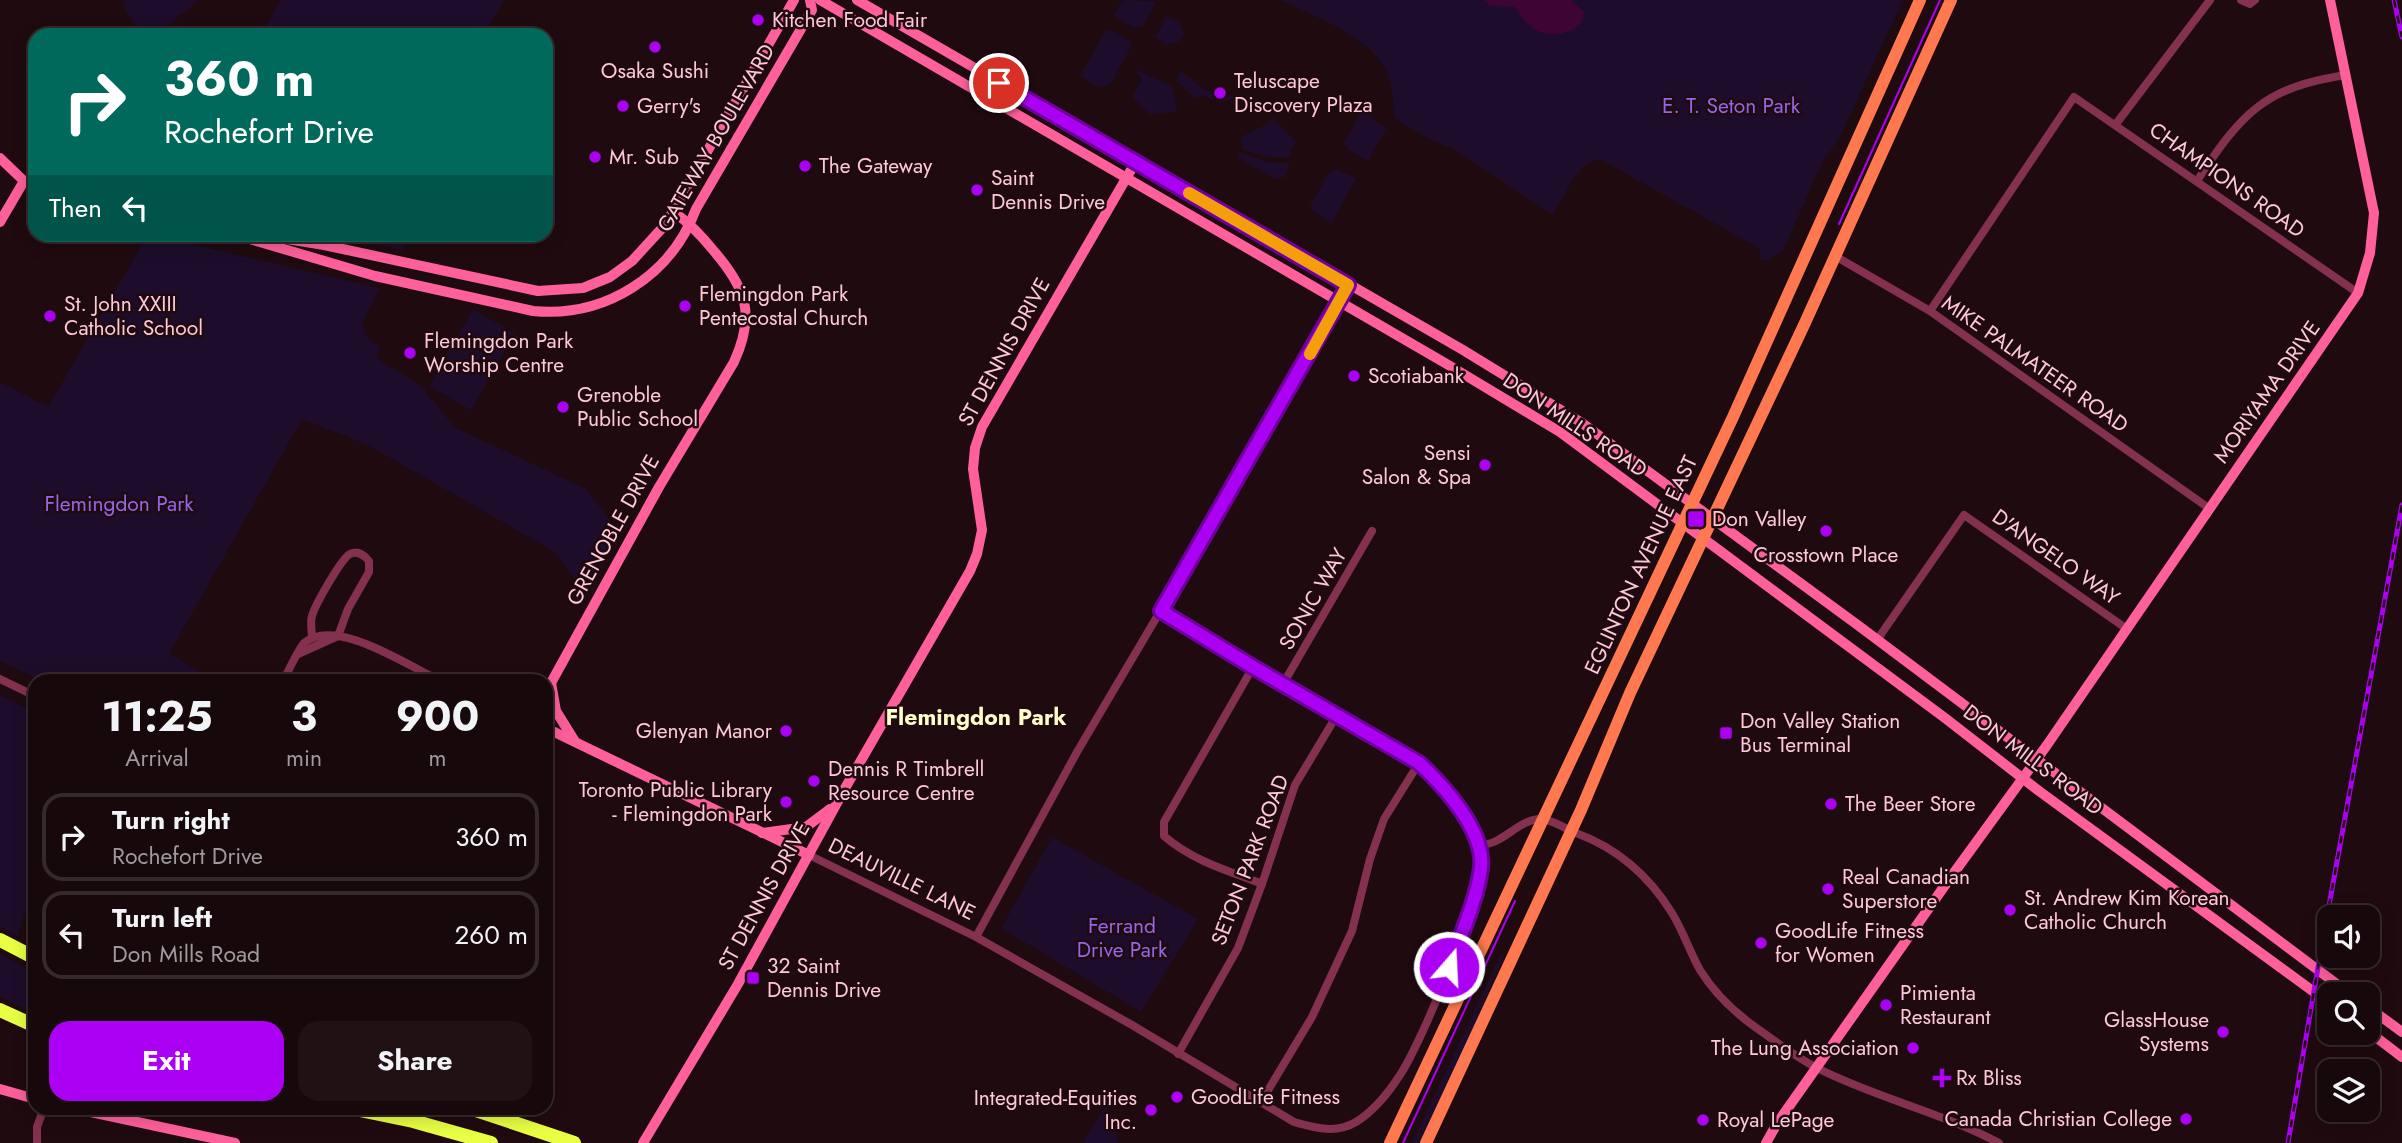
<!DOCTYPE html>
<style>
body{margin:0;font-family:Jost,sans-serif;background:#201114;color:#f1f3f6;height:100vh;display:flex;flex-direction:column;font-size:26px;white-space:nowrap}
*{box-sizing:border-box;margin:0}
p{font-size:23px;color:#9e9a9d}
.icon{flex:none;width:38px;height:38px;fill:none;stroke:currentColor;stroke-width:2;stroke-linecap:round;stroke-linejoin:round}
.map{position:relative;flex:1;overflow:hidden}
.side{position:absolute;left:28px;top:674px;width:525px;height:441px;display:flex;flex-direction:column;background:#17080b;border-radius:21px;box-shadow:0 4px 18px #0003,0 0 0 2px #36292c}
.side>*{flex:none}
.banner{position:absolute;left:28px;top:28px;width:525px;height:214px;border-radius:21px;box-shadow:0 4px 18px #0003,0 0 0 2px #36292c;background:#00695c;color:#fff;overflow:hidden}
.tools{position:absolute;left:2317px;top:905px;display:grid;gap:14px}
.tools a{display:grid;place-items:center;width:63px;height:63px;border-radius:14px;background:#17080b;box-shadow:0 4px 18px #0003,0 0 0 2px #36292c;font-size:35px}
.pin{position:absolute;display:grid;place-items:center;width:60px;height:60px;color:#fff;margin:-30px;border:4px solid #fff;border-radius:50%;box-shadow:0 2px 7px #0007}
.me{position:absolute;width:77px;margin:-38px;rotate:19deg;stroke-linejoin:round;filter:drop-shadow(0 0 5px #0008)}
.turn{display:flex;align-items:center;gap:24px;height:147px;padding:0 21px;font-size:32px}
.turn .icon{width:91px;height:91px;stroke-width:2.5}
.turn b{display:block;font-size:49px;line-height:60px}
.then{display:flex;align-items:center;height:66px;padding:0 21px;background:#0003;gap:14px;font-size:26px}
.eta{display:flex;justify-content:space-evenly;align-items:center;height:119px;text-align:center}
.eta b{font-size:42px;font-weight:700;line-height:49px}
.cta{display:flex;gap:14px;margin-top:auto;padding:14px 21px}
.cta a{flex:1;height:80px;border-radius:21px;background:#ab00f3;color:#fff;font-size:28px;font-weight:700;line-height:80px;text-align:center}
.cta a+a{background:#201114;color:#f1f3f6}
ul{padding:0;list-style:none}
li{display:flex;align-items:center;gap:21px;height:88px;margin:0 14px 10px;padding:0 7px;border:4px solid #36292c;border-radius:21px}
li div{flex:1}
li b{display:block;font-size:26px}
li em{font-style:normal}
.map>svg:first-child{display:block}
.green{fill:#1d0d2a}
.water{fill:#3e0530}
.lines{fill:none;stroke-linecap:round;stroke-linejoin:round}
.street{stroke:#83314e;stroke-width:8}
.secondary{stroke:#ff5f9b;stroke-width:10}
.primary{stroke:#ff784f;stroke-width:12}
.highway{stroke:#e8ff43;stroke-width:14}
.tram{stroke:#ab00f3;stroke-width:2}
.rail-casing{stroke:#ab00f3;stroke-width:5}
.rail{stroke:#1f0a0f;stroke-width:2.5;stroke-dasharray:8;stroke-linecap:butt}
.route-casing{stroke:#6f009e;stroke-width:18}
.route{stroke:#ab00f3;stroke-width:12}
.slow{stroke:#f59e0b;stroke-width:12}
.poi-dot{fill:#ab00f3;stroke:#1f0a0f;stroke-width:2.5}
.labels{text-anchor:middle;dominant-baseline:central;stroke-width:5;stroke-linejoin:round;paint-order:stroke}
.poi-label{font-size:21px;fill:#ffc8d8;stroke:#1f0a0f;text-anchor:start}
.park-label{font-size:21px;fill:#9566ec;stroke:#1f0a0f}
.street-label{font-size:21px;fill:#ffc8d8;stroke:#1f0a0f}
.neighbourhood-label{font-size:23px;font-weight:bold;fill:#fffdca;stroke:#1f0a0f}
</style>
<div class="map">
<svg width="2402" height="1143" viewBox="0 0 2402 1143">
<rect width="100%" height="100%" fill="#1f0a0f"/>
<g class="green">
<path d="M122 0H199L167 26 175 35H144L126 11Z"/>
<path d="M281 0H504L488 28 490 35H261Z"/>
<path d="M1123 0 1154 1 1155 4 1143 26 1134 28 1113 15Z"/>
<path d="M1281 0H1903L1840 137 1823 161 1783 250 1770 260H1761L1760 250 1755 246 1600 159C1577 162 1564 197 1553 215L1457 151 1427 138 1395 118C1393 105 1393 87 1388 75 1371 35 1317 19 1281 0Z"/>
<path d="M1167 16 1179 22 1184 34 1180 41 1167 45 1155 37Z"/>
<path d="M1106 30H1111L1130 41 1131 47 1110 85 1099 88 1080 76Z"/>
<path d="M1138 70 1173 87 1177 111 1151 115 1135 100 1133 96 1142 78 1136 73Z"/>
<path d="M1180 70 1205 90 1236 97 1220 103 1204 96 1195 98 1177 81Z"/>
<path d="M1361 112 1387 128 1368 161 1349 150 1347 145H1343Z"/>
<path d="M1273 117 1296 142 1291 150 1290 157H1267L1242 149 1241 137 1267 124Z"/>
<path d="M1239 152 1266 162 1290 163 1285 177 1275 179 1238 158Z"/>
<path d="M1336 169 1356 178 1332 223 1311 210 1310 207 1328 174Z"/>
<path d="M148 234 379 288 362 324 367 338 380 347 377 358 422 387 454 427 586 489 619 532 586 594 555 552 368 445 302 419 169 654 217 681H42L0 661V382L48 407Z"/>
<path d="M328 235H414L403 250Z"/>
<path d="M473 309 515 333 471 410 429 386Z"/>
<path d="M0 695 35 712V896L24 915 17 936 0 926Z"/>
<path d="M1052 837 1198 919 1141 1012 1001 928Z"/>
<path d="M0 954 35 973V1013L0 997Z"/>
<path d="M1501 954 1504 955C1477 1018 1451 1082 1418 1143H1412Z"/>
<path d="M1106 1104 1118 1143H1083Z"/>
</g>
<path class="water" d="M1484 0H1571L1584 12C1582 35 1550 39 1534 29 1525 23 1520 15 1515 7L1490 5Z"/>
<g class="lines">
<g class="street">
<path d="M2241 0 2250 4 2255 0"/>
<path d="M2116 124 2210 0"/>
<path d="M2197 181C2241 114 2264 87 2346 75"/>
<path d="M1835 256 1930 311 2210 509"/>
<path d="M1930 311 2074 97 2358 293"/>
<path d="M312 638C312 631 310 622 312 616 315 605 341 559 350 554 358 550 364 555 369 561V572L348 609 338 636"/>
<path d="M1877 640 1964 515 2127 629"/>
<path d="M298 654 338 636"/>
<path d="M1253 667 1164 822V836C1193 861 1227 870 1262 884"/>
<path d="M0 679 35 696"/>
<path d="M283 681C288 672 299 648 304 643 336 616 409 667 441 681"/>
<path d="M1283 684 1372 531"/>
<path d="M1479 845C1502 846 1518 819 1541 819 1552 819 1565 829 1576 833 1617 848 1649 876 1672 913 1683 931 1690 952 1700 970 1713 991 1731 1009 1751 1024 1772 1039 1794 1056 1817 1068 1876 1098 1941 1112 1999 1143"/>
<path d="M809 855 976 937 1132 1025 1294 1122C1316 1128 1336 1134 1356 1122 1374 1111 1389 1092 1400 1075 1422 1042 1485 891 1481 855 1477 824 1441 783 1419 763L1253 667 1161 611"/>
<path d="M976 937 1077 752 1249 461 1348 285"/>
<path d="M1178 1054 1238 948 1262 884 1295 785 1337 715"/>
<path d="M1261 1102 1312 1017 1352 931 1370 859 1384 819 1419 763"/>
<path d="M37 1143V1127L44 1108"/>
</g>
<g class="secondary">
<path d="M820 0 1445 363 1560 432 1945 718 2039 791 2329 1003"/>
<path d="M857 0 1463 350 1582 423 1859 626 2350 994"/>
<path d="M0 158 24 181 35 185"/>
<path d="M0 222 24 181"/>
<path d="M233 234 375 276 533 311C605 318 671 276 696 209L812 10 810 0"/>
<path d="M257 234 324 245 538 291 583 288 610 277 632 261 665 225 794 0"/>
<path d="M551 683 556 711 574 740"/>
<path d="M546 692 659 487 734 362C756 314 746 288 713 250 701 235 689 223 674 212"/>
<path d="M546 728 809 855"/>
<path d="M762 833 806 827 830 809"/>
<path d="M2368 1007 2402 1032"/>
<path d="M2368 1031 2402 1057"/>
<path d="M0 1089 35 1099"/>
<path d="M72 1108 235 1143"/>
<path d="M643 1143 738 984 844 790 970 571 977 554 982 530 973 469 975 448 982 427 1135 163"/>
<path d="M1766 1143 1778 1122 1948 881 2047 745 2358 293 2370 253 2374 213 2330 0"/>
</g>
<g class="primary">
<path d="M1390 1143 1733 417 1920 0"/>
<path d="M1426 1143 1581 810 1630 693 1804 325 1951 0"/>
</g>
<g class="highway">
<path d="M0 940 35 958"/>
<path d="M0 1010 35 1026"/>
<path d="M350 1108 413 1121 491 1143"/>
<path d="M470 1108 574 1143"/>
</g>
<g class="tram">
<path d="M1839 224 1940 0"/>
<path d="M1403 1143 1515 901"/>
</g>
<defs>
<g id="rail">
<path d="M2394 0 2402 37"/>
<path d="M2288 1143 2322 944 2402 505"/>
</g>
</defs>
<use href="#rail" class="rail-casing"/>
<use href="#rail" class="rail"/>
</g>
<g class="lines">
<defs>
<path id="route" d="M999 83 1348 285 1161 611 1253 667 1419 763C1444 786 1485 831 1481 868 1477 900 1460 937 1449 967"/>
</defs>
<use href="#route" class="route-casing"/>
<use href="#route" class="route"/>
<path class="slow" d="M1189 193 1348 285 1310 354"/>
</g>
<g class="poi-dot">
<circle cx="758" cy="20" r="7"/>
<circle cx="655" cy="47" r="7"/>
<circle cx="1220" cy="93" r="7"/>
<circle cx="623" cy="106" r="7"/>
<circle cx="595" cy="157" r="7"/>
<circle cx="805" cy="166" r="7"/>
<circle cx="977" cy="190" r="7"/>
<circle cx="685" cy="306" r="7"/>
<circle cx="50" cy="316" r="7"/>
<circle cx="410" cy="353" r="7"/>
<circle cx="1354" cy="376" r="7"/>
<circle cx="563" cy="407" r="7"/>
<circle cx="1485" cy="465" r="7"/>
<rect x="1687" y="510" width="18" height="18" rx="3.5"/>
<circle cx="1826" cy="531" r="7"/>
<circle cx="786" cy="731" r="7"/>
<rect x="1719" y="726" width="14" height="14" rx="3.5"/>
<circle cx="814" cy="781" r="7"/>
<circle cx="786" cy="802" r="7"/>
<circle cx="1831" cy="804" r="7"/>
<circle cx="1828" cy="889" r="7"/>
<circle cx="2010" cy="910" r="7"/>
<circle cx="1761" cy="943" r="7"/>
<rect x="746" y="971" width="14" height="14" rx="3.5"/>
<circle cx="1886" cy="1005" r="7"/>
<circle cx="2223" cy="1032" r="7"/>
<circle cx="1913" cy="1048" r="7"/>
<path d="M1938.5 1067.5h7v7h7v7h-7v7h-7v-7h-7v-7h7z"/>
<circle cx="1177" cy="1097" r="7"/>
<circle cx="1151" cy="1110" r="7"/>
<circle cx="2186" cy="1119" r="7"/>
<circle cx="1703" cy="1120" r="7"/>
</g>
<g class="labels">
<g class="poi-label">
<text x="772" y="20">Kitchen Food Fair</text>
<text x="655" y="71" text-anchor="middle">Osaka Sushi</text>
<text x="1234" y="81">Teluscape<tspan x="1234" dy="24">Discovery Plaza</tspan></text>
<text x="637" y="106">Gerry's</text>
<text x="609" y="157">Mr. Sub</text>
<text x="819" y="166">The Gateway</text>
<text x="991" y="178">Saint<tspan x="991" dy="24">Dennis Drive</tspan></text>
<text x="699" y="294">Flemingdon Park<tspan x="699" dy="24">Pentecostal Church</tspan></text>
<text x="64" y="304">St. John XXIII<tspan x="64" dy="24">Catholic School</tspan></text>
<text x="424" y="341">Flemingdon Park<tspan x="424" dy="24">Worship Centre</tspan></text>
<text x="1368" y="376">Scotiabank</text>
<text x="577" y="395">Grenoble<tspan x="577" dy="24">Public School</tspan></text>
<text x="1471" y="453" text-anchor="end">Sensi<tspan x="1471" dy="24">Salon &amp; Spa</tspan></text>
<text x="1712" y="519">Don Valley</text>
<text x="1826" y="555" text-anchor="middle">Crosstown Place</text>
<text x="1740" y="721">Don Valley Station<tspan x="1740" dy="24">Bus Terminal</tspan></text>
<text x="772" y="731" text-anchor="end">Glenyan Manor</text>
<text x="828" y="769">Dennis R Timbrell<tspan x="828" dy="24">Resource Centre</tspan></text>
<text x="772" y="790" text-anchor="end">Toronto Public Library<tspan x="772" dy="24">- Flemingdon Park</tspan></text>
<text x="1845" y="804">The Beer Store</text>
<text x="1842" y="877">Real Canadian<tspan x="1842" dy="24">Superstore</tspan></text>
<text x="2024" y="898">St. Andrew Kim Korean<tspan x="2024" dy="24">Catholic Church</tspan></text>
<text x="1775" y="931">GoodLife Fitness<tspan x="1775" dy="24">for Women</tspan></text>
<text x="767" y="966">32 Saint<tspan x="767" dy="24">Dennis Drive</tspan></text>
<text x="1900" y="993">Pimienta<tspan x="1900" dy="24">Restaurant</tspan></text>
<text x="2209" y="1020" text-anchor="end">GlassHouse<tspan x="2209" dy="24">Systems</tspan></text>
<text x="1899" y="1048" text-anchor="end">The Lung Association</text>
<text x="1956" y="1078">Rx Bliss</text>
<text x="1191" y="1097">GoodLife Fitness</text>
<text x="1137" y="1098" text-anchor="end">Integrated-Equities<tspan x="1137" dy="24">Inc.</tspan></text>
<text x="2172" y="1119" text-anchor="end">Canada Christian College</text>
<text x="1717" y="1120">Royal LePage</text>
</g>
<g class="park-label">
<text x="1731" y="106">E. T. Seton Park</text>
<text x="119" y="504">Flemingdon Park</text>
<text x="1122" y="926">Ferrand<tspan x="1122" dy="24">Drive Park</tspan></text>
</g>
<g class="street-label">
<text transform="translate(716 138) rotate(-60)">GATEWAY BOULEVARD</text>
<text transform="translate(2227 180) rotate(35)">CHAMPIONS ROAD</text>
<text transform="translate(1004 352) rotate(-61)">ST DENNIS DRIVE</text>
<text transform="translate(2035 364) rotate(35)">MIKE PALMATEER ROAD</text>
<text transform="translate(2267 392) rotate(-55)">MORIYAMA DRIVE</text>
<text transform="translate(1575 425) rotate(34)">DON MILLS ROAD</text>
<text transform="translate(613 530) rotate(-61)">GRENOBLE DRIVE</text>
<text transform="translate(2056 557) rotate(35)">D'ANGELO WAY</text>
<text transform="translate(1641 565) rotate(-65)">EGLINTON AVENUE EAST</text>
<text transform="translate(1313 599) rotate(-60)">SONIC WAY</text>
<text transform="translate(2033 760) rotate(37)">DON MILLS ROAD</text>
<text transform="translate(1250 860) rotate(-69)">SETON PARK ROAD</text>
<text transform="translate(902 879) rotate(26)">DEAUVILLE LANE</text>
<text transform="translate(764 896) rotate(-61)">ST DENNIS DRIVE</text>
</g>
<g class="neighbourhood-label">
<text x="976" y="717">Flemingdon Park</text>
</g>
</g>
</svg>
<div class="tools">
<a><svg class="icon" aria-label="sound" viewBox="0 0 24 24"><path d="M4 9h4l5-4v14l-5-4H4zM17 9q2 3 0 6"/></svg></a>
<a><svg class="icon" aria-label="search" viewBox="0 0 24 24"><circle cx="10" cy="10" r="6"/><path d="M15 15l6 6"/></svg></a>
<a><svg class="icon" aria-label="layers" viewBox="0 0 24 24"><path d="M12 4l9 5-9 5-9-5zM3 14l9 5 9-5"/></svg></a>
</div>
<div class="pin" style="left:999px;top:83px;background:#d93025"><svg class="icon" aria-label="arrive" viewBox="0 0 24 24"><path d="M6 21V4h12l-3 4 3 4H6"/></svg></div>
<svg class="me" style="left:1449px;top:967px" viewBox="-20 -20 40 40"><circle r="17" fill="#ab00f3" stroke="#fff" stroke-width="3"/><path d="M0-11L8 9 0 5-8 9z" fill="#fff"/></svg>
<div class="banner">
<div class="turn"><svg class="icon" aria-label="right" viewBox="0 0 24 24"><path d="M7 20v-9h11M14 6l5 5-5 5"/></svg><div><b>360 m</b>Rochefort Drive</div></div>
<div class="then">Then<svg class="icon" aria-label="left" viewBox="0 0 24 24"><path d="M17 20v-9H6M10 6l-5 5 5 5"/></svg></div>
</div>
<section class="side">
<div class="eta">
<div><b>11:25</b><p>Arrival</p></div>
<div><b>3</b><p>min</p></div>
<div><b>900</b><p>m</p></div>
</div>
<ul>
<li><svg class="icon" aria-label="right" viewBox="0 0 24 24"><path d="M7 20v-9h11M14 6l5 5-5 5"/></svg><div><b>Turn right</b><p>Rochefort Drive</p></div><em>360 m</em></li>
<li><svg class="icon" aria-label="left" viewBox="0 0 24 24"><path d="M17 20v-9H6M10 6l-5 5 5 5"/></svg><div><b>Turn left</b><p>Don Mills Road</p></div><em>260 m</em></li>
</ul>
<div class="cta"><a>Exit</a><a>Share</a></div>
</section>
</div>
